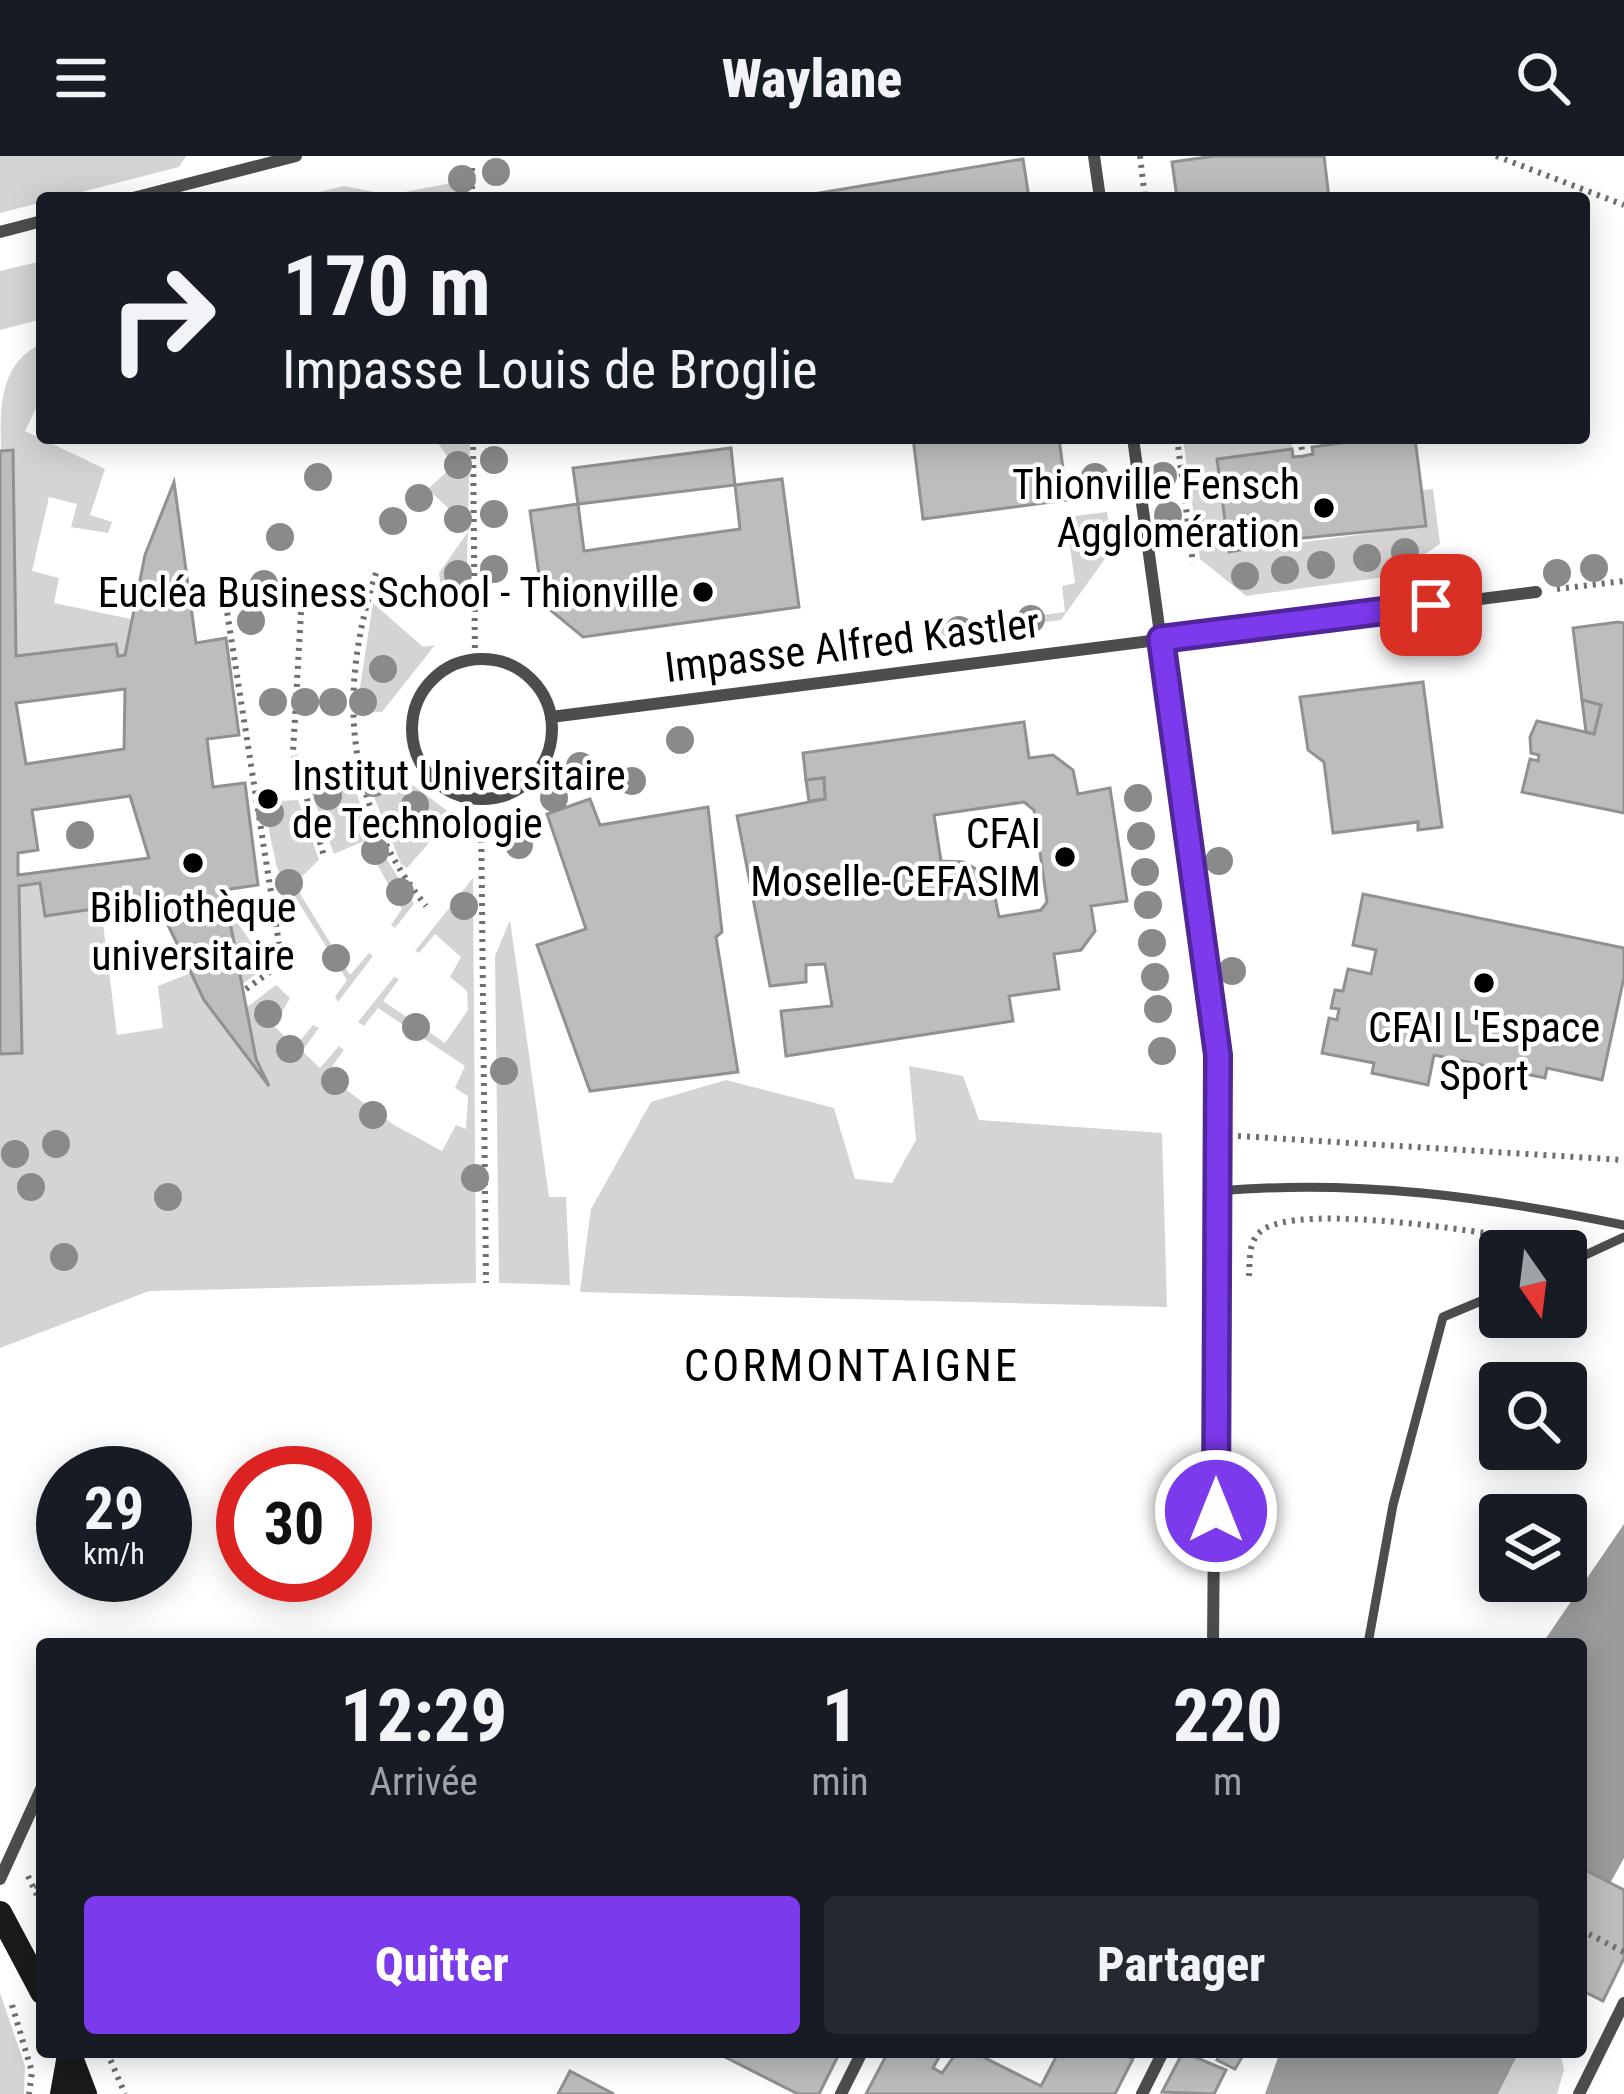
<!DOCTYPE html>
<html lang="fr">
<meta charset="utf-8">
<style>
body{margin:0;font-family:"Roboto Condensed",sans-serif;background:#242831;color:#f1f3f6;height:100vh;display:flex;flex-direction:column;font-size:45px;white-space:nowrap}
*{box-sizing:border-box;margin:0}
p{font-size:39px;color:#9ea1a6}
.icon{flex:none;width:66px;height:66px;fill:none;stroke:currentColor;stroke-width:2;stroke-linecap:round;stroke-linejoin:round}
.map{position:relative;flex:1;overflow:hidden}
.panel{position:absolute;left:36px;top:1482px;width:1551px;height:420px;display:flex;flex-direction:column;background:#171b24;border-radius:12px;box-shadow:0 6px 30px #0003}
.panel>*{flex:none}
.guide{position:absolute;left:36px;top:36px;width:1554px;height:252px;border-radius:12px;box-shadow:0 6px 30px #0003;background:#171b24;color:#f1f3f6;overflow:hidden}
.needle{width:78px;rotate:166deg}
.tools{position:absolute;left:1479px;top:1074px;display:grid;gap:24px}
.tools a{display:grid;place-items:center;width:108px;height:108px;border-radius:12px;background:#171b24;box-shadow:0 6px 30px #0003;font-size:60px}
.speed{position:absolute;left:36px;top:1290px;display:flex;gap:24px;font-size:60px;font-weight:700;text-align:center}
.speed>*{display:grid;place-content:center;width:156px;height:156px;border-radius:50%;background:#171b24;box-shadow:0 6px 30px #0003;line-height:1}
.speed small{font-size:30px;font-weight:400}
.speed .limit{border:18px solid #d22;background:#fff;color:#111}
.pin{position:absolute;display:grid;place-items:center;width:102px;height:102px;color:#fff;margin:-51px;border-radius:24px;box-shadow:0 6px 18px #0006}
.me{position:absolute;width:132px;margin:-66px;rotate:0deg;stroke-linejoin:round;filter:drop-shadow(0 0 9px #0008)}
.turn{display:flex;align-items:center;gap:42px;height:252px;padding:0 48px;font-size:54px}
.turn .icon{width:156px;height:156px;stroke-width:2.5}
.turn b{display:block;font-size:84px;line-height:102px}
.eta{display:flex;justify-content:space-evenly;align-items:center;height:204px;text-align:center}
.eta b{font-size:72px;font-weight:800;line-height:84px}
.action{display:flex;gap:24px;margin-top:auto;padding:24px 48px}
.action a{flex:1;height:138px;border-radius:12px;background:#7c3aed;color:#fff;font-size:48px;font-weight:800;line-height:138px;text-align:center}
.action a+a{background:#242831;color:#f1f3f6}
header{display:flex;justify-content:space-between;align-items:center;height:156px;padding:0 48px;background:#171b24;font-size:54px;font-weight:800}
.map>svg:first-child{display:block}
.green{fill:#d4d4d4}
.water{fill:#9b9b9b}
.building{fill:#bdbdbd;stroke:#919191;stroke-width:3;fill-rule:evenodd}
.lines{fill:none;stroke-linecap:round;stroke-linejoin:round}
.path{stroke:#6f6f6f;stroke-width:6;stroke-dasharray:3 6;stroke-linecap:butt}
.lane{stroke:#4d4d4d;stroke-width:9}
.street{stroke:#4d4d4d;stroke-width:12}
.secondary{stroke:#1a1a1a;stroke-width:24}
.tree{fill:#8a8a8a}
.route-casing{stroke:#51269a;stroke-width:30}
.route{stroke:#7c3aed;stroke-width:21}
.poi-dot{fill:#000;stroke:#fff;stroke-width:4.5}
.labels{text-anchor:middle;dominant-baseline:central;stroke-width:9;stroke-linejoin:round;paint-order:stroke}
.poi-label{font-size:42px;fill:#000;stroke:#fff;text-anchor:end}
.street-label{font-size:42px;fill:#000;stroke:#fff}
.neighbourhood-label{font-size:45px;letter-spacing:3px;fill:#000;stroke:#fff}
</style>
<header><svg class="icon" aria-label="menu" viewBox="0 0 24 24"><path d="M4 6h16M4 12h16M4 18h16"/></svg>Waylane<svg class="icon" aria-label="search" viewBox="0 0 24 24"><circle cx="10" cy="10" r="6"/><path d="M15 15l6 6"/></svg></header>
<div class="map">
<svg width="1624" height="1938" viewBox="0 0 1624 1938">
<rect width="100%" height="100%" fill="#fff"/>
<g class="green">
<path d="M0 0H186L179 11 0 57Z"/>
<path d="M467 24 468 42H295L344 30 389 39Z"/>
<path d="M42 105V163L0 174V115Z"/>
<path d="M42 187V240L25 275 105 313 90 359 112 366 108 377 71 371 77 348 49 341 32 415 59 422 54 447 131 463 125 499 118 500 116 488 16 500 13 295H1C0 247 0 208 42 187Z"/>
<path d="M441 282H470L466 451 441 431 439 417 470 373 428 333 454 309 437 286Z"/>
<path d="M1183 282H1291L1292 293 1217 303 1229 396 1426 370 1422 334 1433 333 1440 388 1422 400 1414 417 1246 440 1200 403Z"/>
<path d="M1107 356 1112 393 1061 464 936 481 935 473 1065 456 1062 430 1075 427 1066 361Z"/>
<path d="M373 447 423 491 435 489 382 556 356 557Z"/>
<path d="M388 611 453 659 407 712 401 708 364 616Z"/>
<path d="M352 623 368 672 414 748 395 772 391 769 402 753 364 685 334 698 310 633Z"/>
<path d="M298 644 319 704 294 728 350 819 369 797 373 800 338 846 335 841 347 824 277 712 263 646Z"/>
<path d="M473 722 476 1127 149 1135 0 1192V898L19 730 40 727 45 760 101 752 117 879 163 872 158 830 191 817 246 852 276 829 290 842 274 870 295 891 313 869 319 872 302 895 320 912 339 890 344 894 326 919 394 969 442 995 456 969 466 973 468 940 455 932 465 910 378 852 364 870 358 866 394 821 399 823 383 845 445 887 468 854 467 835 450 821 461 801 435 778 419 797 415 795Z"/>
<path d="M227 751 267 810 241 829Z"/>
<path d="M510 764 549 1041H566L570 1129 499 1127 495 800Z"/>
<path d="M909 910 963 920 979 964 1162 977 1167 1151 580 1136 591 1053 651 946 726 924 834 952 855 1023 892 1027 916 984Z"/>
<path d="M0 1837 25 1910 24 1938H0Z"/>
<path d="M1519 1896H1560L1564 1914 1557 1938H1498Z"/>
</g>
<g class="water">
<path d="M1624 1368V1702L1581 1780V1488H1542Z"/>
<path d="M1280 1896H1519L1498 1938H1265Z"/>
</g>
<g class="building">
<path d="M1214 0H1324L1329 42H1177L1172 6Z"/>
<path d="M1023 3 1029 42H807V39Z"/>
<path d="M913 282H1059L1067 344 923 363Z"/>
<path d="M1377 282H1415L1426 370 1303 382 1229 396 1217 303 1292 293 1293 301 1303 300 1313 298 1312 291Z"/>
<path d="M731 292 735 329 578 348 573 312Z"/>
<path d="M13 294 16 500 116 488 118 500 125 499 145 399 174 326 196 487 226 482 239 579 207 583 213 631 245 627 258 729 224 734 256 903 269 930 204 844 156 744 45 760 40 727 19 730 22 897 0 898V295ZM125 533 124 593 26 608 16 547ZM130 640 149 702 18 719V697L38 694 32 654Z"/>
<path d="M782 323 799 451 583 481 543 448 530 355 578 348 584 395 740 373 735 329Z"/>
<path d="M1618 466 1624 467V657L1522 636 1530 603 1538 605 1539 599 1531 597 1530 581 1537 565 1594 578 1601 549 1582 544 1573 472Z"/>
<path d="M1423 526 1442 671 1418 674V666L1333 677 1324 606 1308 594 1300 541Z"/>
<path d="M1582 544 1601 549 1594 578 1586 576Z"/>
<path d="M1024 566 1029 602 1053 599 1073 614 1078 638 1110 632 1127 745 1091 750 1095 775 1081 794 1054 798 1059 833 1009 840 1013 865 786 900 781 855 832 850 825 808 806 809V826L770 830 737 660 825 643 824 622 806 624 803 597ZM1024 646 1034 654 1047 746 1041 754 999 761 994 736 981 716 964 706 941 705 934 659Z"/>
<path d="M824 622 825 643 809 645 806 624Z"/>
<path d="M590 643 600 669 708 651 722 776 716 781 738 916 590 935 537 789 586 773 547 658Z"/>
<path d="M1363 738 1624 792V821L1602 924 1547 912 1545 922 1434 899 1428 929 1372 917 1374 907 1322 897 1329 862 1337 864 1339 853 1331 852 1335 834 1343 835 1348 813 1371 818 1376 794 1353 789Z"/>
<path d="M1581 1712 1624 1734V1802L1603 1845 1581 1834Z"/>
<path d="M715 1896H840L819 1938H798Z"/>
<path d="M888 1896H942L933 1912 942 1917 957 1896H973L1041 1930 1056 1901 1046 1896H1118L1133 1903 1115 1938H866Z"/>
<path d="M1183 1896 1226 1914 1214 1938 1162 1936Z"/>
<path d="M1221 1896H1245L1235 1913 1217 1904Z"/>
<path d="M570 1915 614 1938H558Z"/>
</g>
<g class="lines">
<g class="path">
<path d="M1140 0 1145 42"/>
<path d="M1496 0 1624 49"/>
<path d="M472 12V42"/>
<path d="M473 282 475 503"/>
<path d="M1177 282 1193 407"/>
<path d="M1300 282 1303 300"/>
<path d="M376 417C337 537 345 649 426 750"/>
<path d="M223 430 282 807 242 836"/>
<path d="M1557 433 1624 425"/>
<path d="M301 456 293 596 324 700"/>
<path d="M481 657 486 1127"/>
<path d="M1238 980 1624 1004"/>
<path d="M1249 1120C1250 1104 1248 1087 1260 1076 1296 1043 1504 1080 1556 1088"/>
<path d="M28 1720 42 1750"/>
<path d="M37 1733 42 1710"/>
<path d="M1581 1774 1624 1796"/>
<path d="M12 1849 32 1916 29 1938"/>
<path d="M107 1896 125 1938"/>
</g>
<g class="lane">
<path d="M1218 1035C1357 1023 1488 1041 1624 1069"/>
<path d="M1566 1108 1624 1081"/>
<path d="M1368 1488 1393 1349 1443 1161 1500 1137"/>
</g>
<g class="street">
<path d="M1094 0 1100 42"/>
<path d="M133 42 296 0"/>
<path d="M0 76 42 65"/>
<path d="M1133 282 1218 899 1213 1488"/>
<circle cx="482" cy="573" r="70"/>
<path d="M551 561 1536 436"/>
<path d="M0 1723 42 1631"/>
<path d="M841 1938 862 1896"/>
<path d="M1142 1938 1163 1896"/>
<path d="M1579 1938 1624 1847"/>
</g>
<g class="secondary">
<path d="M0 1757 42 1836"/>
<path d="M69 1896 85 1938"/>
<path d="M62 1938 69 1899"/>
</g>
</g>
<g class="tree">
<circle cx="496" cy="16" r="14"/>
<circle cx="462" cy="23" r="14"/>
<circle cx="494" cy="304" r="14"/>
<circle cx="458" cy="309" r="14"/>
<circle cx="1163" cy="320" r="14"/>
<circle cx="318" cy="321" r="14"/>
<circle cx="1095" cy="321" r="14"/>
<circle cx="419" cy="342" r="14"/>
<circle cx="494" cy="358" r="14"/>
<circle cx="1168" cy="359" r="14"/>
<circle cx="458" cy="363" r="14"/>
<circle cx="393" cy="365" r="14"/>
<circle cx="280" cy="381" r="14"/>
<circle cx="1405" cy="396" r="14"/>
<circle cx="1367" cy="402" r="14"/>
<circle cx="1321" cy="409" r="14"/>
<circle cx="1594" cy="412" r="14"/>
<circle cx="494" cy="413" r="14"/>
<circle cx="1285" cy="414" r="14"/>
<circle cx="1557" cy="417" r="14"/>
<circle cx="458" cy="418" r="14"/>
<circle cx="1245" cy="420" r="14"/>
<circle cx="264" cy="428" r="14"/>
<circle cx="1031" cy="463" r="14"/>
<circle cx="251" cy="465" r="14"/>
<circle cx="959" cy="474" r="14"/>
<circle cx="383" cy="513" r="14"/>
<circle cx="273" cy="546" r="14"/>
<circle cx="305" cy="546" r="14"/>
<circle cx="333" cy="546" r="14"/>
<circle cx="363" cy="546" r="14"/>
<circle cx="680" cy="584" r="14"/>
<circle cx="580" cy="610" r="14"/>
<circle cx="632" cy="625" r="14"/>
<circle cx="374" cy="627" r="14"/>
<circle cx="328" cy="640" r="14"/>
<circle cx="554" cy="642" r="14"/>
<circle cx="1138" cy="642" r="14"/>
<circle cx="415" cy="649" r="14"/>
<circle cx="270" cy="657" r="14"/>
<circle cx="80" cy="679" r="14"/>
<circle cx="1141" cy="680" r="14"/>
<circle cx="519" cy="689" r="14"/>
<circle cx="375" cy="695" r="14"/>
<circle cx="1219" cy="705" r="14"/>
<circle cx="1145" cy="716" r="14"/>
<circle cx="289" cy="727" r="14"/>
<circle cx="400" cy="736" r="14"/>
<circle cx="1148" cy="749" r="14"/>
<circle cx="464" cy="750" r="14"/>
<circle cx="1152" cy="787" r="14"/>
<circle cx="336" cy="802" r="14"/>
<circle cx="1232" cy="815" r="14"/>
<circle cx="1155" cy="821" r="14"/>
<circle cx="1158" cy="853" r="14"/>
<circle cx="268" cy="858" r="14"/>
<circle cx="416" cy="871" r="14"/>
<circle cx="290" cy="893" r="14"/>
<circle cx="1162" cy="895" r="14"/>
<circle cx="504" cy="915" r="14"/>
<circle cx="335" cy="925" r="14"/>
<circle cx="373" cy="959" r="14"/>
<circle cx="56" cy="988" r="14"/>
<circle cx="15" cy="998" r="14"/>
<circle cx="475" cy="1022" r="14"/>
<circle cx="31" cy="1031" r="14"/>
<circle cx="168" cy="1041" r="14"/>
<circle cx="64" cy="1101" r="14"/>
</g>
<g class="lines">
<defs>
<path id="route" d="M1216 1355 1218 899 1161 483 1431 449"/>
</defs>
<use href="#route" class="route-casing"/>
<use href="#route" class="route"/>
</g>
<g class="poi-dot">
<circle cx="1324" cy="352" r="12"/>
<circle cx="703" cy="436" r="12"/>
<circle cx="268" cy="643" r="12"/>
<circle cx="1065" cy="701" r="12"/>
<circle cx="193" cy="707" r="12"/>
<circle cx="1484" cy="827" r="12"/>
</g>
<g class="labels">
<g class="poi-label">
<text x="1300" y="328">Thionville Fensch<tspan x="1300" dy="48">Agglomération</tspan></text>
<text x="679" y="436">Eucléa Business School - Thionville</text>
<text x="292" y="619" text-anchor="start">Institut Universitaire<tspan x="292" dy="48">de Technologie</tspan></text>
<text x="1041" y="677">CFAI<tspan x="1041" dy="48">Moselle-CEFASIM</tspan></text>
<text x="193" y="751" text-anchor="middle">Bibliothèque<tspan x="193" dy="48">universitaire</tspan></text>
<text x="1484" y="871" text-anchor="middle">CFAI L'Espace<tspan x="1484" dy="48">Sport</tspan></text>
</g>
<g class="street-label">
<text transform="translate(852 489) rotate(-7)">Impasse Alfred Kastler</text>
</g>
<g class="neighbourhood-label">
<text x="852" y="1209">CORMONTAIGNE</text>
</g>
</g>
</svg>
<div class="tools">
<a><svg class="needle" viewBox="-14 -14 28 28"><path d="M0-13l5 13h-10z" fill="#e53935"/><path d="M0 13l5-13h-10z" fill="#9ea1a6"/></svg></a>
<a><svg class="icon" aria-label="search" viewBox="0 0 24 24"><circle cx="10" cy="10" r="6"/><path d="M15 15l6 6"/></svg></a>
<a><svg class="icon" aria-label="layers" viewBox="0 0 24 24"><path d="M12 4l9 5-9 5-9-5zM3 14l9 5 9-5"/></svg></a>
</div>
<div class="speed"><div>29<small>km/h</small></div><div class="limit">30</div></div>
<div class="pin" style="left:1431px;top:449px;background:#d93025"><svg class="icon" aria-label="arrive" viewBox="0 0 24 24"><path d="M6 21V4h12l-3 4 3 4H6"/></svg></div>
<svg class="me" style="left:1216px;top:1355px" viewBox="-20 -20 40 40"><circle r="17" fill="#7c3aed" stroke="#fff" stroke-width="3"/><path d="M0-11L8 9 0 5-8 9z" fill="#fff"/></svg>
<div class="guide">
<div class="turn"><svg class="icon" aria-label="right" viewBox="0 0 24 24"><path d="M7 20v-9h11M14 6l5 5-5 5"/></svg><div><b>170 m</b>Impasse Louis de Broglie</div></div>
</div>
<section class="panel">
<div class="eta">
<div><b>12:29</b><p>Arrivée</p></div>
<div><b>1</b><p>min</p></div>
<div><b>220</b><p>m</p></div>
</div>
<div class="action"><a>Quitter</a><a>Partager</a></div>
</section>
</div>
